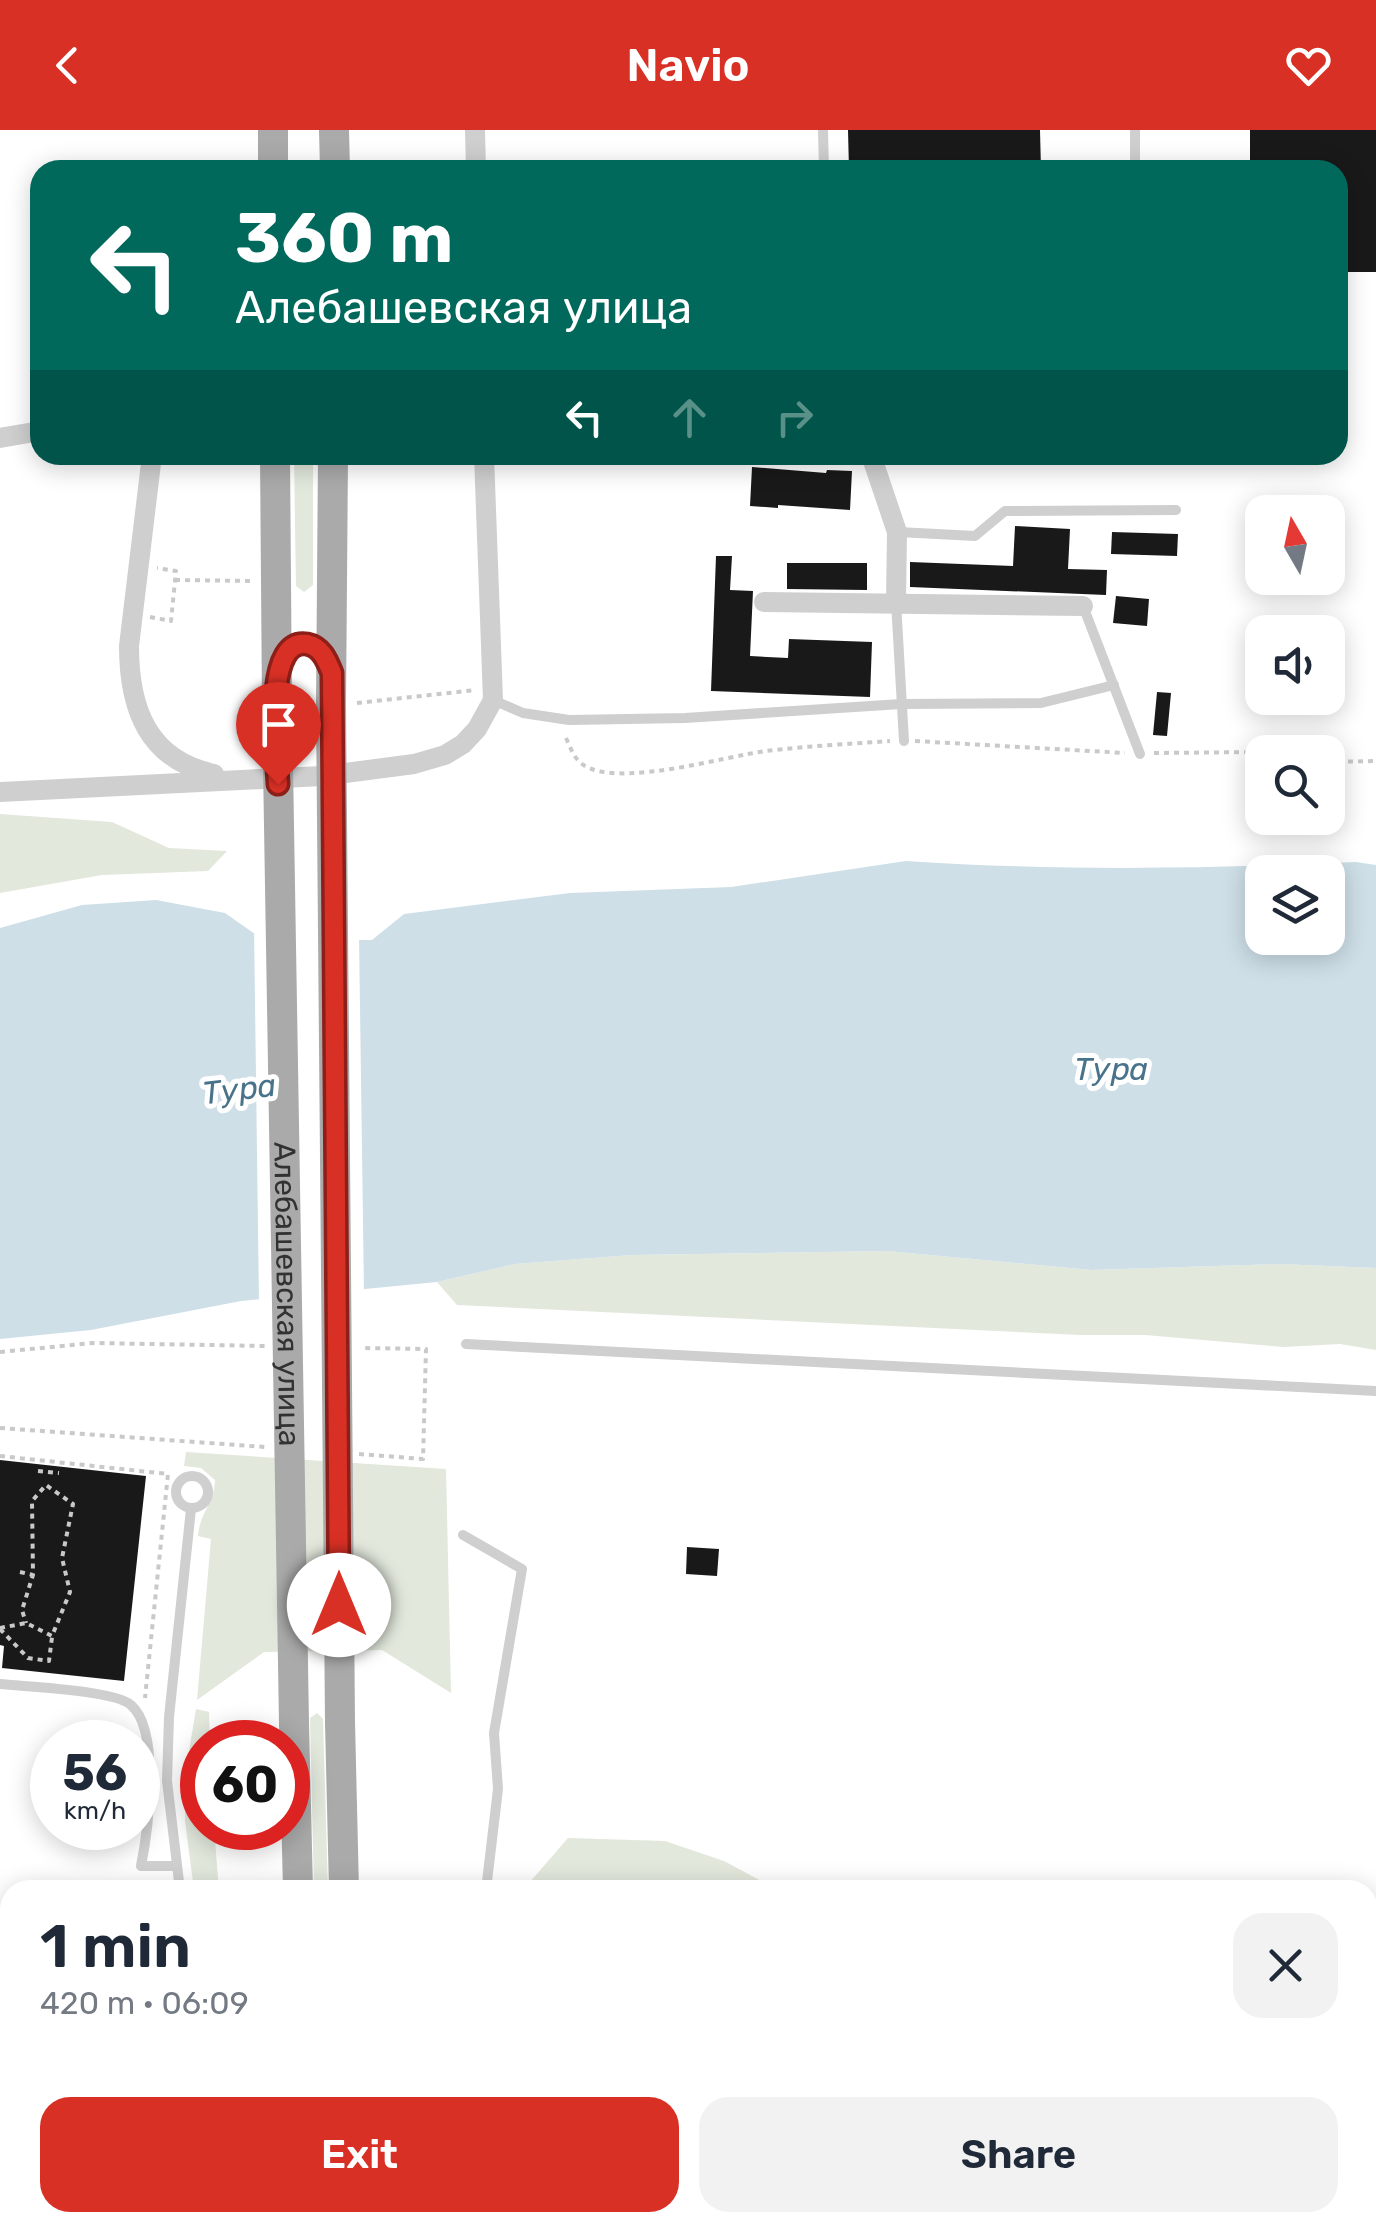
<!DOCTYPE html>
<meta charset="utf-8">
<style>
body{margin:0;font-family:Rubik,sans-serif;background:#f2f2f3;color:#1f2937;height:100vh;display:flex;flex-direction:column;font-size:38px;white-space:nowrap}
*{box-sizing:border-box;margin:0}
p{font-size:32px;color:#747a83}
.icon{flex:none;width:55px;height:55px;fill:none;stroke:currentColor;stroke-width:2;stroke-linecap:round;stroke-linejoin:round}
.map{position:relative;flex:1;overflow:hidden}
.panel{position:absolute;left:0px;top:1750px;width:1378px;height:352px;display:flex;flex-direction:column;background:#fff;border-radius:30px 30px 0 0;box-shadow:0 5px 25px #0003}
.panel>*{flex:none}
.hud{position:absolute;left:30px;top:30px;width:1318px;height:305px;border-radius:30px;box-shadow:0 5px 25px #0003;background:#00695c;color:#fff;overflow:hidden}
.needle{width:65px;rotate:351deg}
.buttons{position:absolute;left:1245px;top:365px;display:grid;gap:20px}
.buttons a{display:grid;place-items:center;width:100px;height:100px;border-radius:20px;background:#fff;box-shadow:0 5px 25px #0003;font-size:50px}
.speed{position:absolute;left:30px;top:1590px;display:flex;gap:20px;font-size:50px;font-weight:700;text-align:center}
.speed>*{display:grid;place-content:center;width:130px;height:130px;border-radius:50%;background:#fff;box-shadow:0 5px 25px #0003;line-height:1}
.speed small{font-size:25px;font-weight:400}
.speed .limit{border:15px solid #d22;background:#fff;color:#111}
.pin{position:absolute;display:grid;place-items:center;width:85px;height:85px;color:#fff;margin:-102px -42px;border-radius:50% 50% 50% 0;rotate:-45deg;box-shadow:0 0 10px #0007}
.pin .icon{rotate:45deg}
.me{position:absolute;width:110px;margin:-55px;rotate:0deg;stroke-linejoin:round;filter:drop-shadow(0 0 8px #0008)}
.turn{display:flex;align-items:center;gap:35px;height:210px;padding:0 40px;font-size:45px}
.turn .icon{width:130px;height:130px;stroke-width:2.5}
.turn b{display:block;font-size:70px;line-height:85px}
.lanes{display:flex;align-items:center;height:95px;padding:0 40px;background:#0003;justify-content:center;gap:50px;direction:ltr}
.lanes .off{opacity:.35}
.round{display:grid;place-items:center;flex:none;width:105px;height:105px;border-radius:30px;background:#f2f2f3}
.summary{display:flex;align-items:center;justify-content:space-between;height:170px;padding:0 40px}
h1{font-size:60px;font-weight:600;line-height:75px}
.primary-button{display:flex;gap:20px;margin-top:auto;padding:20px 40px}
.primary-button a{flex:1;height:115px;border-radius:30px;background:#d93025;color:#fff;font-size:40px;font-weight:600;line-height:115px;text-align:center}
.primary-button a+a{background:#f2f2f3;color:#1f2937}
header{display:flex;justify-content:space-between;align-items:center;height:130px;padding:0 40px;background:#d93025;color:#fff;font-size:45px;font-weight:600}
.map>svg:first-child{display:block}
.green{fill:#e2e8dc}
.water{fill:#cedfe8;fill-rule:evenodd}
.pier{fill:#fff}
.building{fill:#191919}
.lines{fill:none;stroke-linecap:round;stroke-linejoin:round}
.path{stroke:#c9c9c9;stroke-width:4;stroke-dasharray:5 5;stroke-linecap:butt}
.lane{stroke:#cfcfcf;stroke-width:10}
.street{stroke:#cfcfcf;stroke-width:20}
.primary{stroke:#aaa;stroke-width:30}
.primary-bridge{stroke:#aaa;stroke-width:30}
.route-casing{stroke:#8d1f18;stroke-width:25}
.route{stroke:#d93025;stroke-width:18}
.labels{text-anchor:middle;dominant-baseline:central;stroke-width:10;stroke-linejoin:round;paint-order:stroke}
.street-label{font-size:30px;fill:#323232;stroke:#fff}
.water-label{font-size:32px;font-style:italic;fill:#49738b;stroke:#fff}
</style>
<header><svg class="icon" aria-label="back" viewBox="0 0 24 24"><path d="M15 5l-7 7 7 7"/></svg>Navio<svg class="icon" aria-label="heart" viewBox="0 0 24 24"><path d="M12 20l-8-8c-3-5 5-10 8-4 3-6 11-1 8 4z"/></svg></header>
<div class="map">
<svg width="1376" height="2101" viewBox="0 0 1376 2101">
<rect width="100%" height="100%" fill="#fff"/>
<g class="green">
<path d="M294 325H313V455L304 462 296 456Z"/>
<path d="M0 684 112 692 169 718 227 721 208 741 102 745 0 763Z"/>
<path d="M887 1121 1091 1140 1279 1134 1376 1138V1220L1340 1214 1283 1217 1145 1205H1081L457 1175 437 1152 515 1134 632 1125Z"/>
<path d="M186 1322 446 1339 451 1563 382 1520 264 1522 197 1570 211 1409 198 1406C200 1382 214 1374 215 1350L201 1338 184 1336Z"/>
<path d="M196 1579 209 1582 210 1612H202V1698H214L219 1760H194L185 1691V1645Z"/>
<path d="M317 1583 323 1589 328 1760H314L310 1588Z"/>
<path d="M568 1708 665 1711 724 1731 778 1760H523Z"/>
</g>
<path class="water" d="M906 731C1056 741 1205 739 1356 732L1376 735V1138L1279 1134 1091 1140 887 1121 632 1125 515 1134 437 1152 241 1171 91 1200 0 1209V798L82 775 156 770 225 783 262 809 372 810 404 784 570 763 731 757ZM1262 742H1328V808H1262Z"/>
<path class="pier" d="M254 797 263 804 359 805 364 1164 259 1174Z"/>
<g class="building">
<path d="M848 0H1040L1041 40H849Z"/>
<path d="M1250 0H1376V142H1338V40H1250Z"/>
<path d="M752 337 826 343 827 340 852 341 850 380 778 375V378L750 376Z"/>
<path d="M1015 396 1070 399 1068 439 1107 440 1106 465 910 457V432L1013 436Z"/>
<path d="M1112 402 1178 404 1177 426 1111 424Z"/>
<path d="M716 426H732L730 460 753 461 750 526 788 528 789 509 872 512 870 567 711 561Z"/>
<path d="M787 433H867V460L787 459Z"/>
<path d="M1116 466 1149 469 1147 496 1113 493Z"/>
<path d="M1157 562 1171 563 1167 606 1153 605Z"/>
<path d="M0 1330 146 1346 124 1551 2 1538 4 1516 0 1515Z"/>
<path d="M687 1417 719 1419 717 1446 686 1444Z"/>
</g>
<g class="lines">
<g class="path">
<path d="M175 450 255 451"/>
<path d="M150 487 171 491 176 441 157 438"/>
<path d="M357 573 476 560"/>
<path d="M566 608C572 621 575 632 589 638 629 655 722 627 766 621 807 616 849 614 890 611"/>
<path d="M915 611 1125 623"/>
<path d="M1154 623 1264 622"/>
<path d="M1328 632 1376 631"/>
<path d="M0 1222 93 1213 266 1216"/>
<path d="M0 1298 265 1317"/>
<path d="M359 1324 423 1329 426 1219 361 1218"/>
<path d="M0 1326 168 1344 145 1568"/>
<path d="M38 1341 59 1343"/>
<path d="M20 1442 33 1445"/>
<path d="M0 1498 26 1493 52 1506 70 1462 62 1428 73 1374 46 1355 32 1371 33 1445 22 1480 26 1493"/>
<path d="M0 1499 28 1528 49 1531 52 1507"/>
<path d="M1192 2092 1195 2101"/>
<path d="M1336 2092 1351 2101"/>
<path d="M461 2101 463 2092"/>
</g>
<g class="lane">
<path d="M823 0 824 40"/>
<path d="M1135 0V40"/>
<path d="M898 402 975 406 1005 381 1176 380"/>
<path d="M896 472 904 611"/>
<path d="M1083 476 1140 624"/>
<path d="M493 570 523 583 569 590 685 588 901 574 1041 573 1114 555"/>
<path d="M466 1214 1376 1261"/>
<circle cx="192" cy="1362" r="16"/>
<path d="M463 1405 522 1439 494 1603 498 1659 486 1760"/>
<path d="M0 1554C26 1557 114 1560 131 1575 161 1601 148 1701 141 1736H177"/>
<path d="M180 1760 167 1651 169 1587 191 1379"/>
<path d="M1368 1967H1376"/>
<path d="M0 1987H1"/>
</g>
<g class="street">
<path d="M475 0 476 40"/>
<path d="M0 308 40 301"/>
<path d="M152 325 129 516C129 579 148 630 214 644"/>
<path d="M871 325 897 402 896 471"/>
<path d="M764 472 1083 476"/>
<path d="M0 662 322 646 414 634 445 625 463 614 477 599 493 570 484 325"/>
<path d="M0 1903 10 1904"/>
</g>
<g class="primary">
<path d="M273 0V40"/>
<path d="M334 0 335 40"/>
<path d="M275 325 277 576"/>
<path d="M331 576 333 325"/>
<path d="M340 1592 344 1760"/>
<path d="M294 1593 298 1760"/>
<path d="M351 2092V2101"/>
<path d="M297 2101 298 2092"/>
</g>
<g class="primary-bridge">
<path id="s1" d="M277 576 294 1593"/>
<path d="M331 576 340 1592"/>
</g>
</g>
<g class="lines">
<defs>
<path id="route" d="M278 654C277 627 262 507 307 514 322 517 327 531 332 543L339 1475"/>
</defs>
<use href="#route" class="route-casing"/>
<use href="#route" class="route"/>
</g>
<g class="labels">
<g class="street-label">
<text stroke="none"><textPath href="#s1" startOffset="588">Алебашевская улица</textPath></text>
</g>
<g class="water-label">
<text x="1111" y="939">Тура</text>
<text transform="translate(239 959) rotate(-7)">Тура</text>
</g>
</g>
</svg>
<div class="buttons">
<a><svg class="needle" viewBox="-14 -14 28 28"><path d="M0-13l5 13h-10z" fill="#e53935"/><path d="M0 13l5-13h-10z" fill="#747a83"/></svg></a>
<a><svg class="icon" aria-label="sound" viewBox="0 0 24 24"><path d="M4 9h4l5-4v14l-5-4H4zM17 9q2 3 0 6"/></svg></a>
<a><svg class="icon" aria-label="search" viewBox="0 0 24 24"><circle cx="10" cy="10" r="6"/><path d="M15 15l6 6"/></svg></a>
<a><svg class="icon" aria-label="layers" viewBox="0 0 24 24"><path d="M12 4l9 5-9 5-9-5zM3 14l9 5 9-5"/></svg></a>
</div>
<div class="speed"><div>56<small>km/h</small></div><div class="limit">60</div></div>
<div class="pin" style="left:278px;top:654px;background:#d93025"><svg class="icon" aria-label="arrive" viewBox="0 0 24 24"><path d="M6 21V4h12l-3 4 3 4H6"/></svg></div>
<svg class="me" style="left:339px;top:1475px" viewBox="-20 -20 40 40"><circle r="19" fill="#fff"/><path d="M0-13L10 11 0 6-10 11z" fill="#d93025"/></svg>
<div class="hud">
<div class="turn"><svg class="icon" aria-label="left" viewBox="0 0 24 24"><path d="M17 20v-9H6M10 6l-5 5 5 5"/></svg><div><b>360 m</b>Алебашевская улица</div></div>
<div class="lanes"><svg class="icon" aria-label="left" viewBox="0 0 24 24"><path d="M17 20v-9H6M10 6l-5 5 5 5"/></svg><svg class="icon off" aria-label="ahead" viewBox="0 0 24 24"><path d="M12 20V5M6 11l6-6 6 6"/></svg><svg class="icon off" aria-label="right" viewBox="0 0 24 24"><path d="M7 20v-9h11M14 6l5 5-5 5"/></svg></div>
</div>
<section class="panel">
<div class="summary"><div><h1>1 min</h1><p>420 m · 06:09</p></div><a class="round"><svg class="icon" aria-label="close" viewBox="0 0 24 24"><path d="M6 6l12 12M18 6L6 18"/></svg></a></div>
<div class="primary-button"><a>Exit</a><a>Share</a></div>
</section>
</div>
